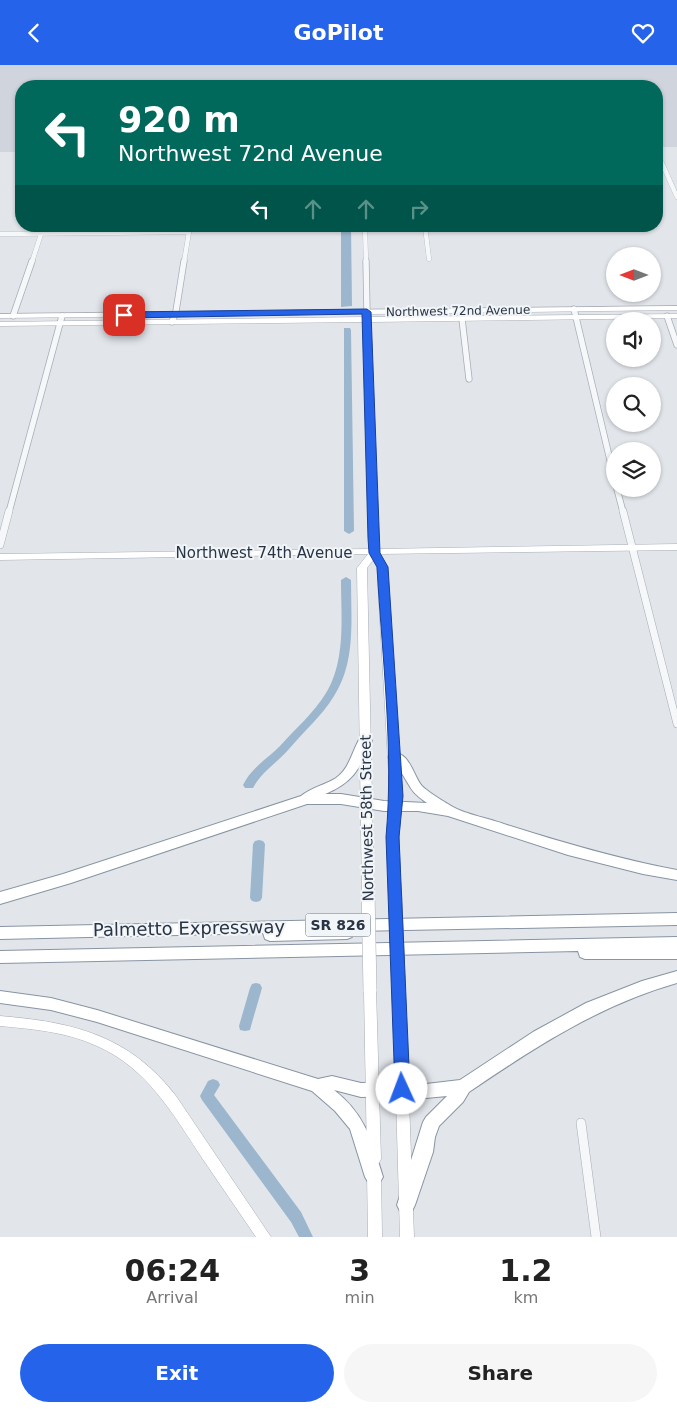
<!DOCTYPE html>
<style>
body{margin:0;font-family:"DejaVu Sans",sans-serif;background:#f6f6f6;color:#222;height:100vh;display:flex;flex-direction:column;font-size:19px;white-space:nowrap}
*{box-sizing:border-box;margin:0}
p{font-size:16px;color:#767676}
.icon{flex:none;width:28px;height:28px;fill:none;stroke:currentColor;stroke-width:2;stroke-linecap:round;stroke-linejoin:round}
.map{position:relative;height:1172px;overflow:hidden}
.sheet{display:flex;flex-direction:column;background:#fff;flex:1}
.sheet>*{flex:none}
.banner{position:absolute;left:15px;top:15px;width:648px;height:152px;border-radius:20px;box-shadow:0 1px 4px #0004;background:#00695c;color:#fff;overflow:hidden}
.needle{width:32px;rotate:270deg}
.tools{position:absolute;left:606px;top:182px;display:grid;gap:10px}
.tools a{display:grid;place-items:center;width:55px;height:55px;border-radius:50%;background:#fff;box-shadow:0 1px 4px #0004;font-size:25px}
.pin{position:absolute;display:grid;place-items:center;width:42px;height:42px;color:#fff;margin:-21px;border-radius:10px;box-shadow:0 2px 8px #0006}
.me{position:absolute;width:55px;margin:-28px;rotate:358deg;stroke-linejoin:round;filter:drop-shadow(0 0 4px #0008)}
.turn{display:flex;align-items:center;gap:18px;height:105px;padding:0 20px;font-size:22px}
.turn .icon{width:65px;height:65px;stroke-width:2.5}
.turn b{display:block;font-size:35px;line-height:42px}
.lanes{display:flex;align-items:center;height:48px;padding:0 20px;background:#0003;justify-content:center;gap:25px;direction:ltr}
.lanes .off{opacity:.35}
.eta{display:flex;justify-content:space-evenly;align-items:center;height:85px;text-align:center}
.eta b{font-size:30px;font-weight:600;line-height:35px}
.primary-button{display:flex;gap:10px;margin-top:auto;padding:10px 20px}
.primary-button a{flex:1;height:58px;border-radius:30px;background:#2563eb;color:#fff;font-size:20px;font-weight:600;line-height:58px;text-align:center}
.primary-button a+a{background:#f6f6f6;color:#222}
header{display:flex;justify-content:space-between;align-items:center;height:65px;padding:0 20px;background:#2563eb;color:#fff;font-size:22px;font-weight:600}
.map>svg:first-child{display:block}
.built{fill:#d0d5dd}
.water{fill:#9bb6cd}
.lines{fill:none;stroke-linecap:round;stroke-linejoin:round}
.canal{fill:#9bb6cd;fill-rule:evenodd}
.street-far3-casing{stroke:#a7adb6;stroke-width:5}
.street-far2-casing{stroke:#a7adb6;stroke-width:7}
.street-far1-casing{stroke:#a7adb6;stroke-width:8}
.street-casing{stroke:#a7adb6;stroke-width:10}
.secondary-casing{stroke:#a7adb6;stroke-width:1}
.highway-casing{stroke:#8894a3;stroke-width:2}
.street-far3{stroke:#f5f7f9;stroke-width:4.5}
.street-far2{stroke:#f5f7f9;stroke-width:5.5}
.street-far1{stroke:#f5f7f9;stroke-width:7}
.street{stroke:#f5f7f9;stroke-width:9}
.secondary{fill:#fff;fill-rule:evenodd}
.highway{fill:#fff;fill-rule:evenodd}
.secondary-bridge-casing{stroke:#a7adb6;stroke-width:14;stroke-linecap:butt}
.secondary-bridge{stroke:#fff;stroke-width:13}
.route{fill:#2563eb;stroke:#184099}
.labels{text-anchor:middle;dominant-baseline:central;stroke-width:4;stroke-linejoin:round;paint-order:stroke}
.far-street-label{font-size:12px;fill:#293445;stroke:#f2f5f8}
.shield{fill:#f2f5f8;stroke:#656e7b;stroke-width:1}
.shield-label{font-size:14px;font-weight:bold;fill:#293445}
.street-label{font-size:15px;fill:#293445;stroke:#f2f5f8}
.near-street-label{font-size:18px;fill:#293445;stroke:#f2f5f8}
</style>
<header><svg class="icon" aria-label="back" viewBox="0 0 24 24"><path d="M15 5l-7 7 7 7"/></svg>GoPilot<svg class="icon" aria-label="heart" viewBox="0 0 24 24"><path d="M12 20l-8-8c-3-5 5-10 8-4 3-6 11-1 8 4z"/></svg></header>
<div class="map">
<svg width="677" height="1172" viewBox="0 0 677 1172">
<rect width="100%" height="100%" fill="#e2e6eb"/>
<path class="built" d="M0 0H677V82H656V21H21V87H0Z"/>
<path class="water" d="M341 161H351L352 241 341 242Z"/>
<g class="lines">
<g class="canal">
<path d="M344 263H350L351 265 354 466 349 469 344 466Z"/>
<path d="M346 512 351 515C351 554 356 597 334 631 322 651 304 666 289 684 277 698 262 706 253 723H245L243 720C251 703 267 694 280 681 295 664 314 648 326 628 346 595 341 552 341 515Z"/>
<path d="M259 775 263 776 265 779 262 833 260 836 256 837 252 836 250 833 253 779 255 776Z"/>
<path d="M256 918 260 919 262 923 251 961 250 965 245 966 240 965 239 961 250 923 252 919Z"/>
<path d="M213 1014 218 1016 220 1020 214 1030 301 1147 313 1172H299L291 1157 202 1035 200 1031 208 1016Z"/>
</g>
<defs>
<g id="street-far3">
<path d="M662 98 677 132"/>
<path d="M365 161 366 197"/>
<path d="M425 161 429 194"/>
<path d="M0 169 189 167 184 197"/>
<path d="M32 197 41 169"/>
</g>
<g id="street-far2">
<path d="M366 196 367 247"/>
<path d="M574 244 615 416"/>
<path d="M13 251 32 196"/>
<path d="M667 251 677 280"/>
<path d="M462 254 469 314"/>
<path d="M172 257 176 246 184 196"/>
<path d="M617 424 623 447"/>
<path d="M9 447 62 251"/>
</g>
<g id="street-far1">
<path d="M623 446 677 659"/>
<path d="M0 480 9 446"/>
</g>
<path id="street" d="M581 1058 596 1172"/>
<g id="secondary">
<path d="M677 241V245L370 249 371 252 677 249V253L371 257 378 484 677 479V485L379 489 387 502 402 731 399 772 401 827 399 830 395 831 391 830 389 827 387 772 390 731 377 502 373 495 367 503 374 827 372 830 368 831 364 830 362 827 357 503 368 489 0 495V489L369 484 363 257 0 261V257L363 252 364 249 0 253V249Z"/>
<path d="M370 920 374 921 376 925 381 1094 379 1098 374 1100 369 1098 367 1094 364 925 366 921Z"/>
<path d="M399 921 403 922 405 926 414 1172H400L393 926 395 922Z"/>
<path d="M0 951C73 957 129 970 176 1031L271 1172H256C238 1146 220 1119 202 1093 173 1049 147 1003 97 981 67 967 33 964 0 961Z"/>
<path d="M374 1102 379 1104 381 1108 382 1172H368L367 1108 369 1104Z"/>
</g>
<g id="highway">
<path d="M365 672 370 673 372 676C359 704 354 717 325 729H341L384 736 427 738C410 726 412 724 401 707 398 702 392 698 388 692L390 689C409 683 413 711 422 721 428 727 446 738 453 742 465 749 491 754 504 759 561 777 618 794 677 805V815L643 809 568 790 448 751 418 746H384L341 739H307L71 818 0 839V827L63 809 301 731C312 722 325 720 336 713 350 703 352 686 360 673Z"/>
<path d="M677 848V860L354 866 352 872 347 874 270 876 265 874 263 868 0 874V862Z"/>
<path d="M677 872V894H585L580 892 578 886 0 898V886Z"/>
<path d="M677 906V918C600 940 535 982 469 1027L463 1037 439 1061 435 1072 433 1087 415 1140 412 1146 406 1148 400 1146 397 1140 423 1057 426 1052 447 1031 426 1033 402 1031 361 1032 334 1025C365 1049 372 1076 383 1112L380 1117 374 1120 368 1117 365 1112 350 1064 335 1046 312 1026 97 957 51 945 0 938V926L51 933 97 945 318 1014 332 1011 361 1018 402 1017 426 1019 460 1015 533 967 586 938 642 916Z"/>
</g>
</defs>
<use href="#street-far3" class="street-far3-casing"/>
<use href="#street-far2" class="street-far2-casing"/>
<use href="#street-far1" class="street-far1-casing"/>
<use href="#street" class="street-casing"/>
<use href="#secondary" class="secondary-casing"/>
<use href="#highway" class="highway-casing"/>
<use href="#street-far3" class="street-far3"/>
<use href="#street-far2" class="street-far2"/>
<use href="#street-far1" class="street-far1"/>
<use href="#street" class="street"/>
<use href="#secondary" class="secondary"/>
<use href="#highway" class="highway"/>
<defs>
<g id="secondary-bridge">
<path d="M368 827 370 925"/>
<path d="M395 827 399 926"/>
</g>
</defs>
<use href="#secondary-bridge" class="secondary-bridge-casing"/>
<use href="#secondary-bridge" class="secondary-bridge"/>
</g>
<path class="route" d="M367 244 371 247 380 488 388 502 403 731 399 772 410 1024 408 1028 402 1030 397 1028 395 1024 386 772C394 684 382 590 377 502L369 488 368 473 362 249 124 253 119 250 124 247Z"/>
<g class="labels">
<g class="far-street-label">
<text transform="translate(458 246) rotate(-1)">Northwest 72nd Avenue</text>
</g>
<rect class="shield" x="305.5" y="848.5" width="65" height="23" rx="4"/>
<g class="shield-label">
<text x="338" y="860">SR 826</text>
</g>
<g class="street-label">
<text x="264" y="488">Northwest 74th Avenue</text>
<text transform="translate(367 753) rotate(-91)">Northwest 58th Street</text>
</g>
<g class="near-street-label">
<text transform="translate(189 863) rotate(-1)">Palmetto Expressway</text>
</g>
</g>
</svg>
<div class="tools">
<a><svg class="needle" viewBox="-14 -14 28 28"><path d="M0-13l5 13h-10z" fill="#e53935"/><path d="M0 13l5-13h-10z" fill="#767676"/></svg></a>
<a><svg class="icon" aria-label="sound" viewBox="0 0 24 24"><path d="M4 9h4l5-4v14l-5-4H4zM17 9q2 3 0 6"/></svg></a>
<a><svg class="icon" aria-label="search" viewBox="0 0 24 24"><circle cx="10" cy="10" r="6"/><path d="M15 15l6 6"/></svg></a>
<a><svg class="icon" aria-label="layers" viewBox="0 0 24 24"><path d="M12 4l9 5-9 5-9-5zM3 14l9 5 9-5"/></svg></a>
</div>
<div class="pin" style="left:124px;top:250px;background:#d93025"><svg class="icon" aria-label="arrive" viewBox="0 0 24 24"><path d="M6 21V4h12l-3 4 3 4H6"/></svg></div>
<svg class="me" style="left:402px;top:1024px" viewBox="-20 -20 40 40"><circle r="19" fill="#fff"/><path d="M0-13L10 11 0 6-10 11z" fill="#2563eb"/></svg>
<div class="banner">
<div class="turn"><svg class="icon" aria-label="left" viewBox="0 0 24 24"><path d="M17 20v-9H6M10 6l-5 5 5 5"/></svg><div><b>920 m</b>Northwest 72nd Avenue</div></div>
<div class="lanes"><svg class="icon" aria-label="left" viewBox="0 0 24 24"><path d="M17 20v-9H6M10 6l-5 5 5 5"/></svg><svg class="icon off" aria-label="ahead" viewBox="0 0 24 24"><path d="M12 20V5M6 11l6-6 6 6"/></svg><svg class="icon off" aria-label="ahead" viewBox="0 0 24 24"><path d="M12 20V5M6 11l6-6 6 6"/></svg><svg class="icon off" aria-label="right" viewBox="0 0 24 24"><path d="M7 20v-9h11M14 6l5 5-5 5"/></svg></div>
</div>
</div>
<section class="sheet">
<div class="eta">
<div><b>06:24</b><p>Arrival</p></div>
<div><b>3</b><p>min</p></div>
<div><b>1.2</b><p>km</p></div>
</div>
<div class="primary-button"><a>Exit</a><a>Share</a></div>
</section>
